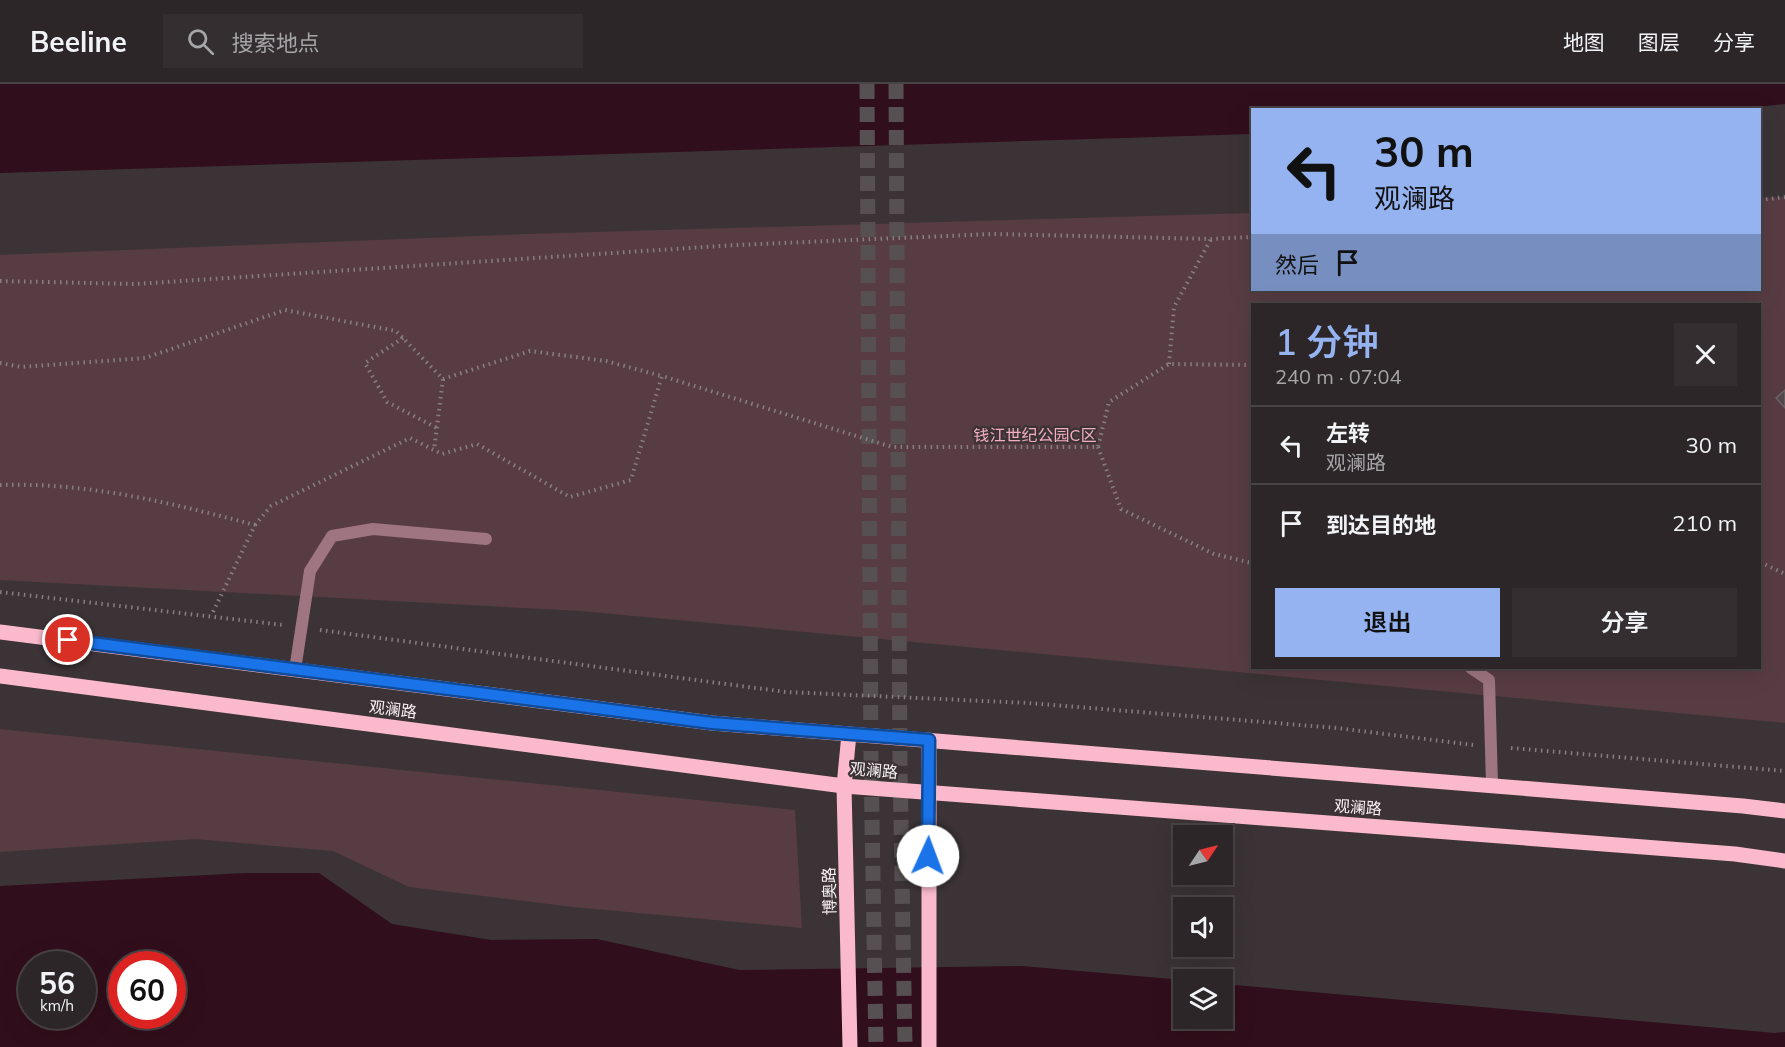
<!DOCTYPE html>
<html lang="zh">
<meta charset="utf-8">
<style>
body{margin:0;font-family:Mulish,"Noto Sans SC",sans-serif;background:#342e30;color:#f1f3f6;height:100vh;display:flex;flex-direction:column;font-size:22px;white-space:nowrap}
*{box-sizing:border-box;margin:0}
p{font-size:20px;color:#a6a5a8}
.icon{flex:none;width:33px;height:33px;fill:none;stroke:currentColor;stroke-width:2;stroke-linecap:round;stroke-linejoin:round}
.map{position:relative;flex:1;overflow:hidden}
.details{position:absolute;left:1251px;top:219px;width:510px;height:366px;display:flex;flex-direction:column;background:#2c2628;border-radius:0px;box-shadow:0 6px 24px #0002,0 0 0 2px #484345}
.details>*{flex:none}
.guide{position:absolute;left:1251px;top:24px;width:510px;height:183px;border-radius:0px;box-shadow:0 6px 24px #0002,0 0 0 2px #484345;background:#95b2f1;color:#111;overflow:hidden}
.needle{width:39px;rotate:55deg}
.tools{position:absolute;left:1173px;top:741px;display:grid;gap:12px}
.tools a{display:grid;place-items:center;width:60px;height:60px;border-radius:0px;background:#2c2628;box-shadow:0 6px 24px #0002,0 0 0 2px #484345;font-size:30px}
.speed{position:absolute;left:18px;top:867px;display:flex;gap:12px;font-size:30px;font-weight:700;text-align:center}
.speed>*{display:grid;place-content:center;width:78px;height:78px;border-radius:50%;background:#2c2628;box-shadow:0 6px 24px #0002,0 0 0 2px #484345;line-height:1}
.speed small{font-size:15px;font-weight:400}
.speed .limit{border:9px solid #d22;background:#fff;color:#111}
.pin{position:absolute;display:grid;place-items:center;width:51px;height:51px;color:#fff;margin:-26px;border:3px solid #fff;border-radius:50%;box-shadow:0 2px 6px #0007}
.me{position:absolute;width:66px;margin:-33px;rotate:2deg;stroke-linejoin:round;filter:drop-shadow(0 0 4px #0008)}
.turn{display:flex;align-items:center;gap:21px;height:126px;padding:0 24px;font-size:27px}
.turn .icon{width:78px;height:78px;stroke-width:2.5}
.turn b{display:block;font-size:42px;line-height:51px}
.then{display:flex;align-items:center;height:57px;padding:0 24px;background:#0003;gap:12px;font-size:22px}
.round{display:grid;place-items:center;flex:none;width:63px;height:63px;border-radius:0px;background:#342e30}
.headline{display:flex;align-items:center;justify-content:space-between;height:102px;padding:0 24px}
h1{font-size:36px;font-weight:600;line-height:45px;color:#95b2f1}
.button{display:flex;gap:12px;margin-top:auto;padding:12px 24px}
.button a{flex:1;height:69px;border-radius:0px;background:#95b2f1;color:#111;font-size:24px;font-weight:600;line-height:69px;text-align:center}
.button a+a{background:#342e30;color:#f1f3f6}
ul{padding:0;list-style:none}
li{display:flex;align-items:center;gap:18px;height:78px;padding:0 24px;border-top:2px solid #484345}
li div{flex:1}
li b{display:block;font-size:22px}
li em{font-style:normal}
header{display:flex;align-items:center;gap:36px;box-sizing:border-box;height:84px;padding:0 30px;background:#2c2628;border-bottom:2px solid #484345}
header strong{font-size:28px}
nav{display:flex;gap:33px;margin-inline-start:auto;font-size:21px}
.search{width:420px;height:54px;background:#342e30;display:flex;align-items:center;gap:15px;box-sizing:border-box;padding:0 21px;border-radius:0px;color:#a6a5a8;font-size:22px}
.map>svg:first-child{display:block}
.green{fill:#583c44;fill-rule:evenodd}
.water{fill:#310e1b;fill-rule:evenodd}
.building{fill:#52494c;stroke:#6d6467;stroke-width:1.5}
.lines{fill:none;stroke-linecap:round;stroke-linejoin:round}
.primary-tunnel{stroke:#575052;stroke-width:15;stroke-dasharray:15 8;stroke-linecap:butt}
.path{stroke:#878082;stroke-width:4;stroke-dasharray:1.5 4.5;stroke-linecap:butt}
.service{stroke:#9e7581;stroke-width:12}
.primary{stroke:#fbb9cd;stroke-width:15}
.route-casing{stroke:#114b97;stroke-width:15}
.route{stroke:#1a73e8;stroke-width:10}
.labels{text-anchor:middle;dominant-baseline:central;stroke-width:4.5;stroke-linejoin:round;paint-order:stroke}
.park-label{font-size:16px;fill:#f5adc3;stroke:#3b3335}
.street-label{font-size:16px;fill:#f7f1f3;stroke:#3b3335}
</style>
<header>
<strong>Beeline</strong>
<div class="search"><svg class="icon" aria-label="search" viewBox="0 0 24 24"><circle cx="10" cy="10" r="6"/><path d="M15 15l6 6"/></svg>搜索地点</div>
<nav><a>地图</a><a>图层</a><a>分享</a></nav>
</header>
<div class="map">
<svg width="1785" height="963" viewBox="0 0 1785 963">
<rect width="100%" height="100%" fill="#3b3335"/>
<g class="green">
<path d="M1785 113V639L580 527 0 496V171L526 150 1252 129V206H1760V114ZM1252 220H1760V584H1252Z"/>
<path d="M0 645 795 726 802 844 573 823 409 803 333 767 195 755 0 768Z"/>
</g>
<g class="water">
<path d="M0 0H1785V20L1726 26H1252V50L0 89Z"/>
<path d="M245 789H319L392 840 491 856 597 855 739 886 1022 882 1183 896 1184 934H1222L1223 900 1775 949 1785 948V963H0V802ZM32 880H82V932H32ZM122 880H172V932H122Z"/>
</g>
<path class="building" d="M1785 306V324L1776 314Z"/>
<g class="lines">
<g class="primary-tunnel">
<path d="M867 0 871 679 876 963"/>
<path d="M896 0 900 681 905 963"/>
</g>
<g class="path">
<path d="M1760 116 1785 113"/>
<path d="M0 197 135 200 736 161 992 150 1211 155 1252 153"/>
<path d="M403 254 365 279 387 318 437 344"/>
<path d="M0 279 21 283 145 274 285 226 396 247 443 295 434 366"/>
<path d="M1169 280 1174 223 1211 155"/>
<path d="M443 295 530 267 606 277 662 292"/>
<path d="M1098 363 1121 425 1214 470 1252 479"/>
<path d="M0 401C86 398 172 419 255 441L211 532"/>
<path d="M255 441 271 422 410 354 442 370 477 360 570 413 631 396 662 292 892 363H1098L1109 318 1169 280 1252 281"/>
<path d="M1760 478 1785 490"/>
<path d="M0 508 283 541"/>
<path d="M320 546 786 608 1028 619 1337 644 1473 661"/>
<path d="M1511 664 1785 687"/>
</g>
<g class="service">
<path d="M1471 584 1489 596 1492 700"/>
<path d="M295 586 310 487 332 452 373 445 486 455"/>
</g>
<g class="primary">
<path d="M0 548 712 639 1743 722 1785 727"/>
<path d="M0 592 844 702 1735 770 1785 777"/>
<path d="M849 650 844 702 850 963"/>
<path d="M929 656V963"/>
</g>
</g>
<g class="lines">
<defs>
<path id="route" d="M68 556 712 639 929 656 928 772"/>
</defs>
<use href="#route" class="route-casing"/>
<use href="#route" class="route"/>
</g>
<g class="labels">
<g class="park-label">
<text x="1035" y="351">钱江世纪公园C区</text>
</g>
<g class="street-label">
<text transform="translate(393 625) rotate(7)">观澜路</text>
<text transform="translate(874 686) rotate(5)">观澜路</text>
<text transform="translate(1358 723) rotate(4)">观澜路</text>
<text transform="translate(829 807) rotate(-91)">博奥路</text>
</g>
</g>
</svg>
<div class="tools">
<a><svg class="needle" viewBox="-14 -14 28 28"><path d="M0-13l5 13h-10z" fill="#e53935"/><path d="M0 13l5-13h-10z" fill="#a6a5a8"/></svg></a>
<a><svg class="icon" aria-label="sound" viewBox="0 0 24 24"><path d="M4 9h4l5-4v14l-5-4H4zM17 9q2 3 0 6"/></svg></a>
<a><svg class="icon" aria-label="layers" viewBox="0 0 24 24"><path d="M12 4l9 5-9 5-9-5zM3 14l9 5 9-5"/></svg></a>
</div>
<div class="speed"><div>56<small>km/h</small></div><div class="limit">60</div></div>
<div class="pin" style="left:68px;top:556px;background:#d93025"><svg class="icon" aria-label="arrive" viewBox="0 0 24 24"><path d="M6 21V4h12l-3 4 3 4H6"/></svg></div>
<svg class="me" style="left:928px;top:772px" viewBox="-20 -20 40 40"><circle r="19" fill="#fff"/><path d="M0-13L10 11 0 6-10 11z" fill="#1a73e8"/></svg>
<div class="guide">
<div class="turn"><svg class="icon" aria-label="left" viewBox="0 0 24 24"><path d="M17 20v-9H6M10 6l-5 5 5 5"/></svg><div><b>30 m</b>观澜路</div></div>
<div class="then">然后<svg class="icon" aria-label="arrive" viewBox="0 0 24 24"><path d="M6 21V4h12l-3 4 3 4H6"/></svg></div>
</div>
<section class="details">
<div class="headline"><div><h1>1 分钟</h1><p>240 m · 07:04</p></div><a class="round"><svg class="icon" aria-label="close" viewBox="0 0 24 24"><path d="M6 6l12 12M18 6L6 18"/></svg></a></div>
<ul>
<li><svg class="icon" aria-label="left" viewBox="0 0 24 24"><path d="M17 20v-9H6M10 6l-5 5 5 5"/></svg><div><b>左转</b><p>观澜路</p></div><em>30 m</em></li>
<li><svg class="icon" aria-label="arrive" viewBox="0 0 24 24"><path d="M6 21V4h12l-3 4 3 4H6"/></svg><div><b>到达目的地</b></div><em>210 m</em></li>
</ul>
<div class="button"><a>退出</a><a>分享</a></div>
</section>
</div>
